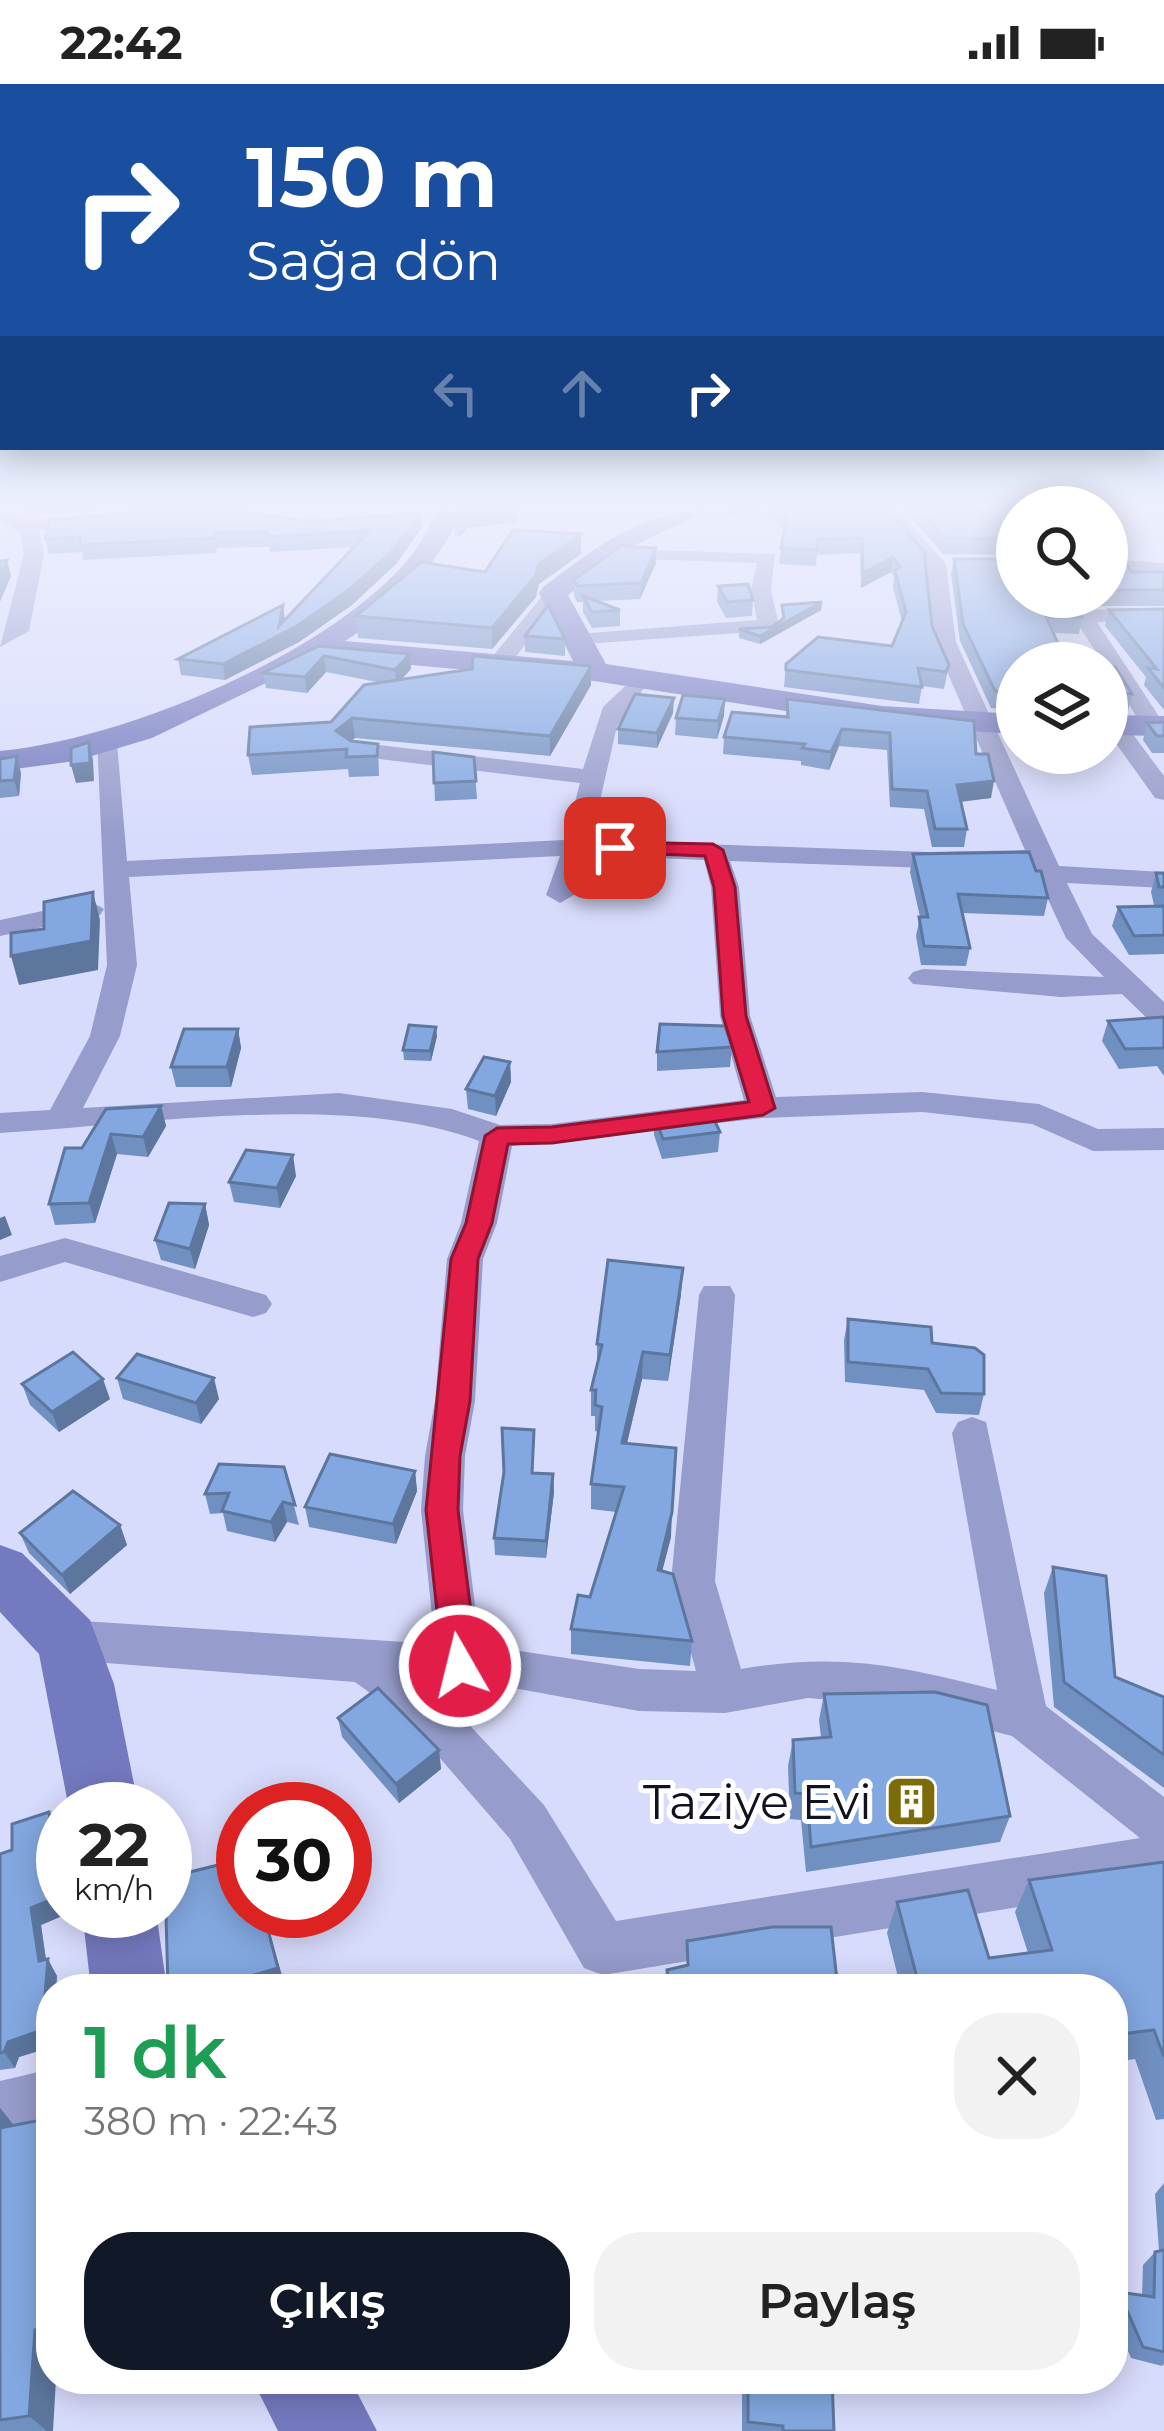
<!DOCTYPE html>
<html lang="tr">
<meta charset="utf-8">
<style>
body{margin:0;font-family:Montserrat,sans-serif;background:#f2f2f2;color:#222;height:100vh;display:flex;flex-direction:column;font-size:45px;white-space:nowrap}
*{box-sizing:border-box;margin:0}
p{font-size:39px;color:#767676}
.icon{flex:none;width:66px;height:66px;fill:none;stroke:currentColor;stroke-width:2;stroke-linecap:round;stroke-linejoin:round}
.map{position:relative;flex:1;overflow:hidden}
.drawer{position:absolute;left:36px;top:1890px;width:1092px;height:420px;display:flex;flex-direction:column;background:#fff;border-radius:48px;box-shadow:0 6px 30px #0003}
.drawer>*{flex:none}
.banner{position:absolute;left:0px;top:0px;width:1164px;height:366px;box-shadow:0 6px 30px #0003;background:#1a4fa0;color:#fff;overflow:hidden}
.controls{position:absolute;left:996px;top:402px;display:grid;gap:24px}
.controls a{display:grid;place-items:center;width:132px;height:132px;border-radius:50%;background:#fff;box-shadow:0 6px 30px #0003;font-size:60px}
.speed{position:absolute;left:36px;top:1698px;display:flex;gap:24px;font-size:60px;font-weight:700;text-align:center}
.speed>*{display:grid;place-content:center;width:156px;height:156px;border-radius:50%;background:#fff;box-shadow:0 6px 30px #0003;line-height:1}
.speed small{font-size:30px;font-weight:400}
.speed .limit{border:18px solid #d22;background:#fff;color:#111}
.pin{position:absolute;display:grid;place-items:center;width:102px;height:102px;color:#fff;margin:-51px;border-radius:24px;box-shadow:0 6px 18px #0006}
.me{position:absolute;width:132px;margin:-66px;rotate:352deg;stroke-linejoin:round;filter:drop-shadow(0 0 9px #0008)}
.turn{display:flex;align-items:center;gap:42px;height:252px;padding:0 48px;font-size:54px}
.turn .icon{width:156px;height:156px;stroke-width:2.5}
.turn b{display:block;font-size:84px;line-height:102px}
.lanes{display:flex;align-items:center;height:114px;padding:0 48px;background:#0003;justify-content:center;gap:60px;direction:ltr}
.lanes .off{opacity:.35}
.round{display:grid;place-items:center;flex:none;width:126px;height:126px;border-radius:48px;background:#f2f2f2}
.head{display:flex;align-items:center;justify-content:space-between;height:204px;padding:0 48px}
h1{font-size:72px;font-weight:600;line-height:90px;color:#1e9e55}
.action{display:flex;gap:24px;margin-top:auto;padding:24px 48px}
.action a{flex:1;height:138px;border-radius:48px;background:#111827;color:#fff;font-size:48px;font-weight:600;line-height:138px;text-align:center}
.action a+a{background:#f2f2f2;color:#222}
.status{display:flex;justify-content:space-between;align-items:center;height:84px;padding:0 60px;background:#fff;direction:ltr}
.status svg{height:33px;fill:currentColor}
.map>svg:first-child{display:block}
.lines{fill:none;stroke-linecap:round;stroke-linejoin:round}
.street{fill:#969ccb;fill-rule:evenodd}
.secondary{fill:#747abf;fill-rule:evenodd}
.wall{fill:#7190c2}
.shaded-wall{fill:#5c769e}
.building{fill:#83a8e1;stroke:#5c769e;stroke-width:3}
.route{fill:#e11d48;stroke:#92132f;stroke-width:3}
.labels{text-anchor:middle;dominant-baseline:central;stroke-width:10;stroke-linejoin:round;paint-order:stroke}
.near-poi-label{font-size:48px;fill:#111220;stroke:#fff;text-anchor:end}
</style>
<div class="status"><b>22:42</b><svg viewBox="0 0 49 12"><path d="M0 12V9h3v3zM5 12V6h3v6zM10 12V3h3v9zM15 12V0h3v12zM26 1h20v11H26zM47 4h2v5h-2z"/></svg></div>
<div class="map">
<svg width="1164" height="2347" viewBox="0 0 1164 2347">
<rect width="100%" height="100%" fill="#d8dcfc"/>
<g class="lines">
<g class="street">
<path d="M0 427 27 436 99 431 108 437 99 443 39 447 44 470 29 547 0 563 24 470 20 448 0 436Z"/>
<path d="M880 427H899L946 480 956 558 1059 782 1164 788V804L1067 799 1092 850 1164 918V943L1153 940 1122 910 1061 913 913 900 908 894 913 888 923 885 1104 893 1066 854 1032 781 928 784 730 777 739 803 750 932 776 1013 922 1008 1039 1020 1098 1045 1164 1044V1066L1093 1067 1032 1040 922 1028 763 1034 512 1062 497 1139 483 1175 475 1317 465 1372 463 1426 480 1561 639 1585 696 1587 671 1497 699 1211 704 1202H730L735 1211 715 1497 741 1585C841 1568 900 1582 997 1606L952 1349 958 1338 972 1333 986 1338 1046 1622 1164 1713V1799L603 1891 584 1884 510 1755 407 1636 355 1598 67 1576 51 1570 44 1556 51 1542 67 1536 435 1560 421 1426 425 1372 435 1317 447 1175 461 1139 479 1057C348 1007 141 1041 0 1049V1029L50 1026 90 952 107 881 97 654 117 659 127 777 565 756 580 699 354 672 342 665 354 658 583 685 603 623 639 589 650 596 617 642 591 756 928 768 1025 766 934 558 926 481ZM586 771 704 776 711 803 720 932 744 1016 552 1040 500 1041 452 1025 339 1009 83 1024 120 952 137 881 129 793 560 772 546 811 560 819 574 811ZM432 1601 502 1602 639 1627 725 1629 808 1614 892 1621 1012 1652 1140 1754 616 1837 544 1721Z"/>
<path d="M599 464 775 470 771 506 779 541 769 547 569 561V551L577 550 757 536 751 506 757 479 606 474 599 472Z"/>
<path d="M1107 475 1164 479V491L1107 487Z"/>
<path d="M544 510 561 514 508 583H492V573Z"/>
<path d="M1164 525V537L1097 538 1164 640 1153 648 1145 646 1073 532 1083 526Z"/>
<path d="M1107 637H1123L1164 692V716L1155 714 1107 647Z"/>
<path d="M90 817 104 825 100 831 0 852V836Z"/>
<path d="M65 1154 266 1211 272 1220 266 1229 253 1233 65 1178 0 1198V1172Z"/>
<path d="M51 1985V2041L0 2053V1997Z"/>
</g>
<g class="secondary">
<path d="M450 427 459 434C433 487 395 525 345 557L573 577 539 509 543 503C594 465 640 427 706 427L633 462 568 511 606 580 882 622 1017 630V650L882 642 594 597 320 573 152 654 75 677 0 687V667C123 656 337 568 414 468 423 456 429 441 437 428Z"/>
<path d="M1107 631 1164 632V652L1107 651Z"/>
<path d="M0 1461 22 1469 90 1536 114 1600 139 1725H69L39 1570 0 1528Z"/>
<path d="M82 1827H156L167 1905H91Z"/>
<path d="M252 2295H350L377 2347H278Z"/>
</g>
</g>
<g class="wall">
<path d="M24 427H109L28 431Z"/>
<path d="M459 427H517V438L467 444 460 453 455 452 454 437Z"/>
<path d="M761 427H889L932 542 949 581 944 605 922 602 919 620 784 603 786 580 892 562 902 538 893 503 894 493 891 488 861 504 860 469 817 471 816 482 779 480 784 446Z"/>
<path d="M905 427H1017V471L943 470Z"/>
<path d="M311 437 422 443 396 480 352 521 299 558 225 596 181 591 178 575 285 536 354 463 270 468 269 463 217 464 216 469 83 476 82 468 49 470 45 455Z"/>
<path d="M656 464V479L640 515 597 517 620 526V542L592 544 583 528V518H577L574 512V496Z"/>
<path d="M581 470 539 500 536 513 492 565 358 554 356 532 485 488Z"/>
<path d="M1107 472V475L1131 488H1164V522H1081L1077 525 1082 533 1079 550 1053 549 1017 579V626L991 624 960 557 951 490 954 475 1017 513H1107Z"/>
<path d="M718 502 753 516 752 532 726 534 717 518Z"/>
<path d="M822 518 821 526 760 560 739 554V545L772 543 782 536V521Z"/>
<path d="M1164 525V626L1144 601 1146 593 1105 542 1109 526Z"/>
<path d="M525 552 565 555V572L525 568Z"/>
<path d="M319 562 411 585 401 596 591 601 550 672 355 654 351 656 378 660 379 692 349 693 348 685 252 691 248 671 331 638 382 599 326 588 307 609 266 604 263 589Z"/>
<path d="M1107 583 1132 610 1128 627 1107 625Z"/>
<path d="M787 615 976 670 991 714 961 718 967 745 964 763H932L924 725 890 723 887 666 839 662 829 686 801 681V677L723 670 724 653 786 633Z"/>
<path d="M673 629 657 664 618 660V645Z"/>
<path d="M724 632 717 655 675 651 676 634Z"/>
<path d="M1164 638V669H1152L1143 656 1147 639Z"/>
<path d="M433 668 474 673 477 715 435 717Z"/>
<path d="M0 675 21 689 19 712 0 714Z"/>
<path d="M913 770 1036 787 1048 814 1044 832 962 829 970 864 966 882 921 881 916 852 920 833 910 788Z"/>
<path d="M1156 789H1164V870L1129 871 1112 842 1118 823 1154 821 1151 808Z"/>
<path d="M1164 933V992L1157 982 1119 985 1102 957 1108 937Z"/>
<path d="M238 945 241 964 231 1003H176L171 983Z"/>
<path d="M437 952 431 977 404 976 403 966Z"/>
<path d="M732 963 730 983 657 987V968Z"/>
<path d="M510 978 511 998 496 1032 468 1025 466 1005Z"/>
<path d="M161 1022 166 1042 148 1073 117 1070 95 1139 55 1141 49 1120 82 1064Z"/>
<path d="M654 1031 720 1048 718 1068 662 1075 654 1051Z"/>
<path d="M296 1092 280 1124 234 1118 229 1098Z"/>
<path d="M205 1120 209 1141 195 1185 161 1176 155 1156Z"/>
<path d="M681 1210 668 1297 642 1295 627 1359 671 1453 662 1487 692 1557 690 1582 571 1570V1545L590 1513 616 1428 591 1425V1400L598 1348 595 1347V1332H591V1306L597 1281V1260Z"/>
<path d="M848 1235 932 1259 984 1310 979 1331 936 1329 924 1306 845 1298 844 1256Z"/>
<path d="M117 1294 219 1315 201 1340 123 1315Z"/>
<path d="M22 1300 110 1315 59 1348 30 1321Z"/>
<path d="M534 1363 533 1389 553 1390 554 1408 546 1474 495 1471 494 1454Z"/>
<path d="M284 1383 299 1441 287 1438 275 1458 227 1447 223 1429 210 1430 205 1410Z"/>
<path d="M415 1387 417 1407 396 1460 309 1443 305 1423Z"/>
<path d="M120 1441 127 1461 70 1510 29 1469 20 1449Z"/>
<path d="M1053 1483 1115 1593 1164 1613V1704L1054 1623 1044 1509Z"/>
<path d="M824 1610 1010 1732 1000 1758 806 1788 801 1736 790 1735 788 1682 793 1656 821 1653 819 1636Z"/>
<path d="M338 1634 439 1666 441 1685 399 1719 342 1653Z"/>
<path d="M58 1746 69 1829 41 1841 46 1875 57 1892 56 1905H51V1963L19 1973 15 1984 0 1986V1770Z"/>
<path d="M1164 1778V2035L1156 2036 1135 1975 1113 1978V1905H901L887 1849 897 1818 989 1874 1028 1869 1015 1828 1029 1796Z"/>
<path d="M0 2024 14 2041 51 2034 53 2347H0Z"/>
<path d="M1164 2099V2280L1162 2282 1131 2274 1113 2232V2215L1119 2208 1142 2211 1143 2181 1155 2168 1159 2167 1155 2110Z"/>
<path d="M742 2295H832L834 2347H742Z"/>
</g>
<g class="shaded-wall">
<path d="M475 427H517V438L467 444 460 453 459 437 466 428Z"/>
<path d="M727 427H760L727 432Z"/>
<path d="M421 429 422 443 396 480 352 521 299 558 225 596 223 580 279 542 283 521 285 536Z"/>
<path d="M581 450V470L539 500 536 513 492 565V544L539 480Z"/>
<path d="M656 464V479L640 515 641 499Z"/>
<path d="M893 473 891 488 861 504 863 489Z"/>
<path d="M7 476 11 492 0 518V493Z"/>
<path d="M1075 513H1083L1081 522 1069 531 1072 515Z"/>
<path d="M822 518 821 526 760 560V552Z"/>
<path d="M410 570 411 585 396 601 395 586Z"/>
<path d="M324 572 326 588 307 609 305 593Z"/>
<path d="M591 582V601L550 672V652Z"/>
<path d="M674 614 673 629 657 664V649Z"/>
<path d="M725 615 724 632 717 655 718 637Z"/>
<path d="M352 634 355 654 338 667 336 647Z"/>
<path d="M842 645 839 662 829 686 831 668Z"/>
<path d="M89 658 93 676 94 697 76 699 71 681Z"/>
<path d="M17 672 21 689 19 712 14 696Z"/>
<path d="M994 697 991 714 954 718 957 701Z"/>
<path d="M93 808 100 836 98 886 19 901 11 872Z"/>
<path d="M436 943 437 952 431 977 430 967Z"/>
<path d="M238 945 241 964 231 1003 227 983Z"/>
<path d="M510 978 511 998 496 1032 495 1012Z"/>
<path d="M161 1022 166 1042 148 1073 143 1053Z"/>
<path d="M111 1050 117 1070 95 1139 89 1119Z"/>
<path d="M293 1071 296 1092 280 1124 277 1104Z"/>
<path d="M205 1120 209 1141 195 1185 190 1165Z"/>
<path d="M5 1132 12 1151 0 1156V1134Z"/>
<path d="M683 1184 681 1210 668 1297 670 1271Z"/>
<path d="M643 1268 642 1295 621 1385 622 1359Z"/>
<path d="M214 1294 219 1315 201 1340 196 1319Z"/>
<path d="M103 1295 110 1315 59 1348 52 1328Z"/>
<path d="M415 1387 417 1407 396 1460 393 1440Z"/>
<path d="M553 1390 554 1408 546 1474V1457Z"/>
<path d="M283 1418 287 1438 275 1458 271 1438Z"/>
<path d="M672 1428 671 1453 656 1511 658 1486Z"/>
<path d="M120 1441 127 1461 70 1510 62 1491Z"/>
<path d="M439 1666 441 1685 399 1719 396 1700Z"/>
<path d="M49 1728 58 1746 63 1784V1827H69V1829L41 1841 47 1884 48 1875 57 1892 56 1905H51V1963L19 1973 15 1984 4 1968 39 1877 31 1824Z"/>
<path d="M263 1827 286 1905H206Z"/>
<path d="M0 2024 22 2052 0 2046Z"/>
<path d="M35 2246 51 2262V2295H56L53 2347H47L29 2332Z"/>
</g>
<g class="building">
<path d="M157 427H234L311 437 421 429 394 465 350 505 297 542 223 580 178 575 283 521 279 542 369 447 268 453V448L215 449 214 454 80 461V453L45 455 50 436Z"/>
<path d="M459 427H475L466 428 459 437H454Z"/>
<path d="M780 427H889L924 467 932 542 949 581 946 588 918 584 922 603 786 586V580L818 553 892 562 906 528 895 487 900 483 893 473 863 489 862 454 818 455 817 466 781 464 787 432Z"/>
<path d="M921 427H1017V455L945 454Z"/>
<path d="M513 446 581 450 539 480 535 492 492 544 356 532 421 478 485 488Z"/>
<path d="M620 462 656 464 641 499 577 502 574 496Z"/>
<path d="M1107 472V475L1125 477 1131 488H1164V506H1107Z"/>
<path d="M954 475H1017V513H1075L1072 515 1082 533H1046L1067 579H1017V609L995 607 963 540Z"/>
<path d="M7 476 0 493V477Z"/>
<path d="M748 500 753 516 727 518 718 502Z"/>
<path d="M583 512 620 526 592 528Z"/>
<path d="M822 518 760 552 739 545 772 543 784 534 782 521Z"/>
<path d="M548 521 565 555 525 552Z"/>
<path d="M1164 525V604L1148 584 1157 585 1109 526Z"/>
<path d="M319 562 410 570 395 586 324 572 305 593 263 589Z"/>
<path d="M473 572 591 582 550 652 352 634 336 647 351 657 378 660 377 672 346 673 347 665 248 671 250 643 331 638 364 601 472 585Z"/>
<path d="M1107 583H1115L1132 610 1107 608Z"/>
<path d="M635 610 674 614 657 649 618 645Z"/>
<path d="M683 611 725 615 718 637 676 634Z"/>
<path d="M787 615 974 637 976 670H988L994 697 957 701 967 745H935L927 707 892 705 890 649 842 645 831 668 802 664 805 660 724 653 732 628 788 633Z"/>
<path d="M1164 638V652H1157L1147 639Z"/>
<path d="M89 658 90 679 71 681V664Z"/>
<path d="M433 668 474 673 476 697 434 699Z"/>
<path d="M17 672 14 696 0 697V675Z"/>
<path d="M1029 768 1036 787H1041L1048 814 958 810 970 864 924 862 919 833H928L913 770Z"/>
<path d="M1156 789H1164V803H1159Z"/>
<path d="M93 808 91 857 11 872V849L44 845V818Z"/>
<path d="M1164 822V851L1134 852 1118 823Z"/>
<path d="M1164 933V964L1125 965 1108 937Z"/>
<path d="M660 940 725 942 732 963 657 968Z"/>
<path d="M409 941 436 943 430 967 403 966Z"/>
<path d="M184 945H238L227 983H171Z"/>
<path d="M484 973 510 978 495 1012 466 1005Z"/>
<path d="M161 1022 143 1053 111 1050 89 1119 49 1120 65 1064H82L106 1025Z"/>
<path d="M709 1025 720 1048 663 1055 654 1031Z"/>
<path d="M246 1066 293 1071 277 1104 229 1098Z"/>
<path d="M169 1119 205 1120 190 1165 155 1156Z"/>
<path d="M608 1176 683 1184 670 1271 643 1268 622 1359 676 1364 672 1428 658 1486 673 1490 692 1557 571 1545 578 1511 590 1513 624 1403 591 1400 602 1323 595 1321 596 1306H591L602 1261 597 1260Z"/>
<path d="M848 1235 931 1243 932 1259 975 1264 984 1271V1310L941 1309 928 1285 848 1278Z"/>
<path d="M73 1268 103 1295 52 1328 22 1300Z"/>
<path d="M137 1270 214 1294 196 1319 117 1294Z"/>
<path d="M502 1344 534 1346 532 1389 553 1390 546 1457 494 1454 504 1388Z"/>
<path d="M330 1370 415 1387 393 1440 305 1423Z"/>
<path d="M219 1380 284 1383 295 1421 283 1418 271 1438 222 1427 229 1409 205 1410Z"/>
<path d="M73 1407 120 1441 62 1491 20 1449Z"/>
<path d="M1053 1483 1106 1492 1115 1593 1164 1613V1671L1064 1598Z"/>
<path d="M378 1604 439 1666 396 1700 338 1634Z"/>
<path d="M935 1608 987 1621 1010 1732 811 1763 807 1710 795 1709 793 1656 831 1653 824 1610Z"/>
<path d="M49 1728 60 1812 31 1824 39 1877 48 1875 42 1946 8 1958 4 1968 0 1969V1770L12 1766V1740Z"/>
<path d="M243 1775V1827H263L278 1884 206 1905H168L165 1794Z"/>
<path d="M1164 1778V1973L1154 1946 1113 1951V1905H920L897 1818 968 1806 989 1874 1052 1866 1029 1796Z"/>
<path d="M772 1843H831L838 1905H669L667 1886 688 1881 687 1857Z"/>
<path d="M51 2034V2242L35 2246 29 2332 0 2336V2044Z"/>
<path d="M1164 2166V2268L1143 2263 1119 2208 1154 2213 1155 2168Z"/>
<path d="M748 2295H832L834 2347H783V2342L748 2338Z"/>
</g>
<linearGradient id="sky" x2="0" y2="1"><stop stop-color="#70aebe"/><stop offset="0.56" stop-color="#edeffe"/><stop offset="1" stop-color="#edeffe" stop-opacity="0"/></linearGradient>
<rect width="1164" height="756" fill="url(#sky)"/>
<path class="route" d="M615 758 713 760 723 766 735 803 746 932 775 1024 763 1031 552 1059 508 1060 492 1139 478 1175 470 1317 460 1372 458 1426 478 1582 473 1593 460 1597 448 1593 443 1582 426 1426 451 1175 466 1139 485 1052 497 1044 552 1043 749 1018 723 932 714 803 705 772 608 768 605 764Z"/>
<defs>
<symbol id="building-square" viewBox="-11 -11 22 22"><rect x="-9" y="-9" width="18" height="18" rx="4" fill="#7c6c07" stroke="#fff"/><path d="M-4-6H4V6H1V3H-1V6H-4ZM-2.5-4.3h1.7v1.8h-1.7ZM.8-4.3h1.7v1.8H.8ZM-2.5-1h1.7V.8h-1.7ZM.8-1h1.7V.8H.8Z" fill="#fff"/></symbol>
</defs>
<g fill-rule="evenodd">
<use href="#building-square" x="882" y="1688" width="59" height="59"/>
</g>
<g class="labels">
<g class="near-poi-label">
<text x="872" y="1718">Taziye Evi</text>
</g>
</g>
</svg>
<div class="controls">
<a><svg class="icon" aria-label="search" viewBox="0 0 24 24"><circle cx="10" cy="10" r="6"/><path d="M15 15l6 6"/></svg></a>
<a><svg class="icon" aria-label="layers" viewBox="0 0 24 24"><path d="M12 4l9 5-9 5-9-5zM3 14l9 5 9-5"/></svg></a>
</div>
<div class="speed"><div>22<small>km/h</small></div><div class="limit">30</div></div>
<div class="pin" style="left:615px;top:764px;background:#d93025"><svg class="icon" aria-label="arrive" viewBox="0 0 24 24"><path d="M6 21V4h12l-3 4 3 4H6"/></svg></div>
<svg class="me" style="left:460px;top:1582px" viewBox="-20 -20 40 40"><circle r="17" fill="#e11d48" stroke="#fff" stroke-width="3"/><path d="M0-11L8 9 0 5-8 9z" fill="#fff"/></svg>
<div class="banner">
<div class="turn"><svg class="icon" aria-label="right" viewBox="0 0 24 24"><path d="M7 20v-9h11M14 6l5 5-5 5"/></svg><div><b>150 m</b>Sağa dön</div></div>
<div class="lanes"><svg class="icon off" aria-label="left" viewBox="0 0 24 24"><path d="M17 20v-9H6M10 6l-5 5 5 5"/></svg><svg class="icon off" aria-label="ahead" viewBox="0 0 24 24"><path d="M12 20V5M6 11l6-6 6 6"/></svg><svg class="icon" aria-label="right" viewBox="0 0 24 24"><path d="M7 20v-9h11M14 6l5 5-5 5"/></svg></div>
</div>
<section class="drawer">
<div class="head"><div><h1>1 dk</h1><p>380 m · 22:43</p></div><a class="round"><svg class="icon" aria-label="close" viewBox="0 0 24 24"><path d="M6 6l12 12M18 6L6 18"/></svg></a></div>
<div class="action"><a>Çıkış</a><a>Paylaş</a></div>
</section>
</div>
